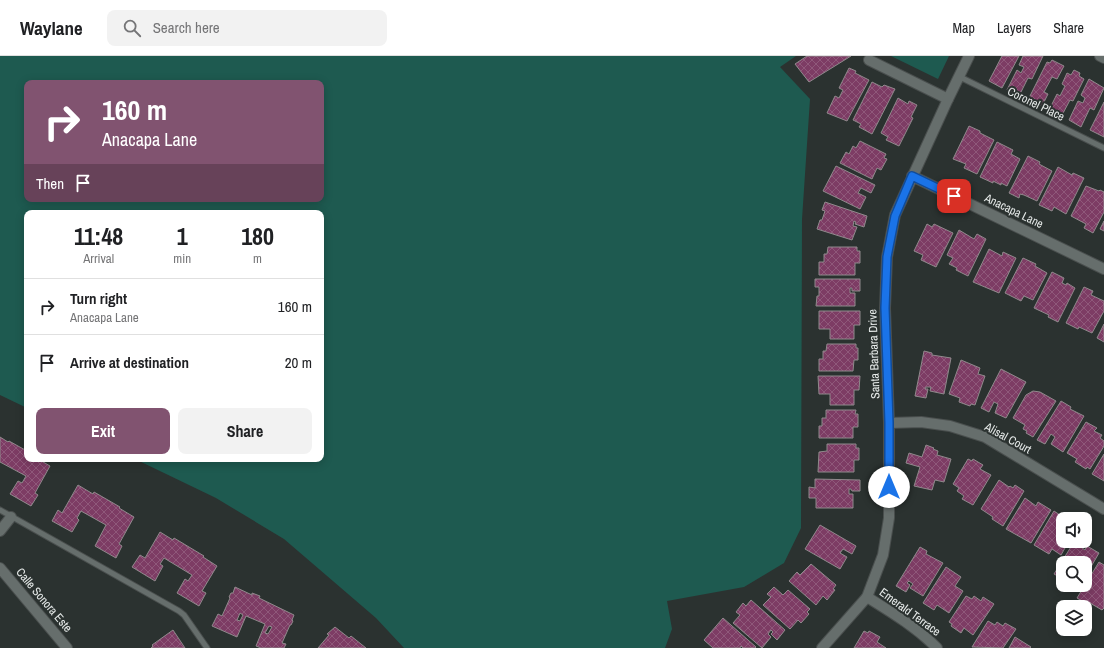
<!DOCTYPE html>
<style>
body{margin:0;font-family:"Archivo Narrow",sans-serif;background:#f2f2f2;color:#202124;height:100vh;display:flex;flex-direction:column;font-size:15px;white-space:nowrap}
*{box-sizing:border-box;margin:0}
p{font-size:13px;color:#757577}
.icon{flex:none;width:22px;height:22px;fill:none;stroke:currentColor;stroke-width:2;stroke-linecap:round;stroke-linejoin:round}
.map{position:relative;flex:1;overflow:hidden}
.sheet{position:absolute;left:24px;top:154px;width:300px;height:252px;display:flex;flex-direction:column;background:#fff;border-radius:8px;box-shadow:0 2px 10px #0003}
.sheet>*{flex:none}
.guide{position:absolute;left:24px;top:24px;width:300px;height:122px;border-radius:8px;box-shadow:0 2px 10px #0003;background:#815370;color:#fff;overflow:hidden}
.fabs{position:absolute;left:1056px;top:456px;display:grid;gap:8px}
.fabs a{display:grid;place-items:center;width:36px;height:36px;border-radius:8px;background:#fff;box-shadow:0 2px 10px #0003;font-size:20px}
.pin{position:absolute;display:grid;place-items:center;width:34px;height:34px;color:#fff;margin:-17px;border-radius:8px;box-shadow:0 2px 6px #0006}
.me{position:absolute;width:44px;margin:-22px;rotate:0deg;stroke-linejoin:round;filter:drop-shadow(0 0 3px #0008)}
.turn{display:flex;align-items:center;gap:14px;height:84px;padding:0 12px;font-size:18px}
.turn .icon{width:52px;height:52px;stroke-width:2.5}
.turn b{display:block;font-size:28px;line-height:34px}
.then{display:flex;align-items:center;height:38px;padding:0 12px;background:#0003;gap:8px;font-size:15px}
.eta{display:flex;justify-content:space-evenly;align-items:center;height:68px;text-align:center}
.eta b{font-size:24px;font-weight:800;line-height:28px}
.button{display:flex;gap:8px;margin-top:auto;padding:8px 12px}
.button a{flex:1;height:46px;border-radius:8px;background:#815370;color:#fff;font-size:16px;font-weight:800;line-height:46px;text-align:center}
.button a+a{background:#f2f2f2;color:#202124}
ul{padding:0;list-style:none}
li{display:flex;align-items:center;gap:12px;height:56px;padding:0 12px;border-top:1px solid #e0e0e0}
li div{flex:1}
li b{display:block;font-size:15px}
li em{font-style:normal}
header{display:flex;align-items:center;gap:24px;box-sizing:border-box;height:56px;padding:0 20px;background:#fff;border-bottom:1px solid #e0e0e0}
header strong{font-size:19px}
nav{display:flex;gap:22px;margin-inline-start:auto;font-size:14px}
.search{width:280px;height:36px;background:#f2f2f2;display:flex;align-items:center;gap:10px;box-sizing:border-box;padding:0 14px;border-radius:8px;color:#757577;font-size:15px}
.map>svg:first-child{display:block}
.green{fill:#1e5a50;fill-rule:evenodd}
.building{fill:url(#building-cross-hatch);stroke:#90898c;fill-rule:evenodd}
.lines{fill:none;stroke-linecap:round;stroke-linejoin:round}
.lane-casing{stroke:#4a4f4e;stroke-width:7}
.street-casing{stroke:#4a4f4e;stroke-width:12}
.lane{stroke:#666e6c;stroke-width:5}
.street{stroke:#666e6c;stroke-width:10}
.route-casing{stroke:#114b97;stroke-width:10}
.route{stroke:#1a73e8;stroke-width:7}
.labels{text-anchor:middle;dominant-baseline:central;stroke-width:4;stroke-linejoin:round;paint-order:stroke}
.street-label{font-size:12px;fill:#e5e9e8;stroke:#2b3230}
</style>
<header>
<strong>Waylane</strong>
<div class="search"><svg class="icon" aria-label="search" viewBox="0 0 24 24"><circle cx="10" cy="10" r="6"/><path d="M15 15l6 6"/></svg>Search here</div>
<nav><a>Map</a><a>Layers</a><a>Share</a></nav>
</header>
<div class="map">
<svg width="1104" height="592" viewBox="0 0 1104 592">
<defs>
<pattern id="building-cross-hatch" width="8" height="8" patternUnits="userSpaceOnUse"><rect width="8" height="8" fill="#7d3c64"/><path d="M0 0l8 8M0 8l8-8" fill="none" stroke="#8f587a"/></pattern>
</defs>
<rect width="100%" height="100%" fill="#2b3230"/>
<g class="green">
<path d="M0 0H796L780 11 810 43 802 163 801 472 784 507 744 531 667 545 672 573 665 592H404L376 562 284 483 216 442 135 403H321V157H27V352L0 339ZM27 27H321V143H27Z"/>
<path d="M891 0H949L938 23Z"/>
</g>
<g class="building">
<path d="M807 0H851L809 26 795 8Z"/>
<path d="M1002 0H1019L1002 32 989 25Z"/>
<path d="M1023 0H1043L1032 23 1028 22 1019 40 1007 34 1017 14 1021 17 1024 11 1019 9Z"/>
<path d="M1052 4 1064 10 1057 23 1052 21 1044 36 1048 38 1042 50 1028 44 1047 6 1050 7Z"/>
<path d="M849 12 856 15 855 17 869 24 847 65 827 57 835 40 839 42 843 34 839 32Z"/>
<path d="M1074 14 1080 17 1079 20 1084 23 1073 45 1070 44 1061 61 1049 54 1057 38 1060 40 1065 30 1062 28 1067 17 1071 19Z"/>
<path d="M1089 23 1104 32 1094 54 1090 52 1081 71 1069 64 1078 45 1083 47 1085 42 1081 39Z"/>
<path d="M872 26 882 31 884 29 895 33 872 78 859 71 861 68 853 64Z"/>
<path d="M898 42 908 48 909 45 917 49 911 61 913 62 899 90 886 84 888 81 881 77Z"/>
<path d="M1104 46V81L1090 74Z"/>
<path d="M969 70 980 75V77L994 84 977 118 964 112 966 108 953 103Z"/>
<path d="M860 85 886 98 884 102 887 103 881 114 877 112 872 123 840 107 846 96 849 98 853 90 856 92Z"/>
<path d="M997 86 1013 94 1011 98 1020 103 1007 130 1001 127V129L993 125V127L980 121Z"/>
<path d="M1028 100 1040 106 1039 108 1052 115 1037 145 1024 139 1020 138 1019 142 1009 137Z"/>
<path d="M836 110 875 129 871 137 861 132 858 137 866 141 860 153 823 135Z"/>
<path d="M1058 111 1072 119 1073 117 1084 122 1066 158 1054 151 1052 155 1039 149Z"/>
<path d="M1086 130 1099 135 1100 134 1104 136V156L1093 177 1084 172 1086 168 1071 160Z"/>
<path d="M825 146 867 160 864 171 855 168 856 166 854 165 853 170 857 171 852 184 817 173 820 164H822L825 155 822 154Z"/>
<path d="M1104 165V175L1100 173Z"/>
<path d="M927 168 932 171 934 168 953 177 936 211 921 204 923 199 914 195Z"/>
<path d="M959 174 974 183 977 178 986 183 968 220 956 214 957 212 949 208 953 202 947 199Z"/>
<path d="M828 191H857V195H860V207H855V219H819V206H824V198H827Z"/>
<path d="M989 193 1002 200 1003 196 1016 202 999 237 973 226Z"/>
<path d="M1023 202 1036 208 1035 210 1047 217 1033 244 1024 240 1021 245 1005 237Z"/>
<path d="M1052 216 1064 222 1062 227 1066 229 1067 227 1075 232 1058 266 1048 261 1049 259 1034 252Z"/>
<path d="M815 223H860V235H852V232H850V237H855V250H816L817 240H819V231H815Z"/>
<path d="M1084 231 1093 235 1091 239 1104 245V255L1092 277 1079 271 1078 273 1066 267Z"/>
<path d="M819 255H860V269H854V283H830V273H819Z"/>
<path d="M1104 268V286L1097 282Z"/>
<path d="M827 288H856V292H858V304H854L853 315H819V303H823V295H826Z"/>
<path d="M924 295 932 297V299L951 302 944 338 930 335 931 331H926L925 333H928L926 342 915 340Z"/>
<path d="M961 304 980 312 978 318 985 320 975 349 971 348 970 350 959 346 960 342 949 338Z"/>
<path d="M1001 313 1026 326 1006 362 995 357 998 348 994 346 989 356 981 352Z"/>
<path d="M818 320H860L859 334H854V349H830V338H819Z"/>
<path d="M1033 335 1040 336 1056 345 1033 381 1026 377 1027 375 1023 373 1025 369 1013 362 1026 339Z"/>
<path d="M1061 345 1071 351 1070 353 1084 360 1063 396 1051 388 1055 381 1051 378 1045 388 1037 384Z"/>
<path d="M826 354H856L855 358H858V371H853V382H819V370H822V362H826Z"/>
<path d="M1086 366 1097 372 1094 375 1102 379 1100 382 1104 385V390L1090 413 1087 411 1086 413 1075 406 1077 403 1067 397Z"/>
<path d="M0 381 8 386 9 385 27 395V403H38L50 410 35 437 38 439 31 450 10 438 18 425 22 427 26 420 0 406Z"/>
<path d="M827 388H856V392H859V404H854V416H818L819 396 827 395Z"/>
<path d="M926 389 934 392 933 393 938 395 937 399 951 403 944 426 935 424 932 434 914 430 920 411 906 407 909 397 922 401Z"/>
<path d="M1104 398V425L1092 418Z"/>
<path d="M968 403 972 405 973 403 983 409 980 413 991 419 973 449 962 443 964 440 957 435 959 432 953 428Z"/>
<path d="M815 423 860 424V435H852L851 433H849V438H853V452H816V442H809V431L815 432Z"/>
<path d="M999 424 1009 431 1010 430 1013 432 1015 429 1024 435 1003 470 992 463 993 461 981 453Z"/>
<path d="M78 429 93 438 94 436 120 451 119 452 134 461 119 488 122 490 116 502 95 490 106 469 81 455 77 462 79 464 72 476 52 465 58 454 62 457Z"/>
<path d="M1025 442 1036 450 1038 446 1051 454 1031 487 1006 473Z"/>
<path d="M1054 455 1066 463H1063V485H1069L1061 499 1052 493 1049 498 1034 489Z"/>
<path d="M820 469 856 490 852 498 843 493 840 497 847 501 840 513 805 493Z"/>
<path d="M160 476 173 484 174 482 204 500 203 501 217 510 202 535 206 537 199 550 177 537 185 523 188 525 192 519 164 502 160 508 163 510 155 525 132 511 140 499 145 502Z"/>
<path d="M1074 486 1085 494 1087 490 1099 497 1085 521V507H1063V523L1054 518Z"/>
<path d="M920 491 927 495 926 498 943 507 923 540 910 532 913 528 909 525 907 527 910 529 906 536 896 530Z"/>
<path d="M1099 506 1104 509V552L1102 554 1090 547 1088 549 1077 542Z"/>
<path d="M811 508 836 529 833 533 835 534 827 544 823 540 816 549 789 525 797 516 800 519Z"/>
<path d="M946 511 961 521 955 530 963 535 949 557 937 549 934 554 923 547Z"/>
<path d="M235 531 252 539V537L260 540 259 542 294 559 292 564 293 565 291 569H290L282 587 286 588 284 592H261L256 590 265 568 246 560 237 581 212 570 218 558 222 560 230 542 229 541 231 537H233ZM240 557 243 559 240 565 237 564ZM269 570 272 571 268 578 265 577Z"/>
<path d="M774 531 783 539 788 534 810 553 807 556 809 558 801 567 798 564 790 573 763 549 771 541 767 538Z"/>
<path d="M966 540 972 543 974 540 981 545 983 541 994 548 973 579 964 572 961 577 951 570 952 568 949 566Z"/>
<path d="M751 544 785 574 777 584 771 578 773 576 771 574 768 578 771 581 762 592 733 567 740 559 736 556 743 547 746 550Z"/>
<path d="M723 562 756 591 755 592H743L741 590 740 592H713L704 584Z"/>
<path d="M988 565 995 569 997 566 1003 570 1005 567 1016 573 1003 592 972 591Z"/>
<path d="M335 571 349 582 351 580 366 592H318L329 579 327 578Z"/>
<path d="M173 574 185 592H151L153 590 152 589Z"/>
<path d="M864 575 868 577 869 575 880 581 877 586 886 592H854Z"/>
<path d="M1015 581 1031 591 1030 592H1009Z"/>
</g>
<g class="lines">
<defs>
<g id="lane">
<path d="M960 21 1104 92"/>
<path d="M0 454 179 555 184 559 207 592"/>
</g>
<g id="street">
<path d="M1100 0 1104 2"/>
<path d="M869 4 948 43"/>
<path d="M912 120 1104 213"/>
<path d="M889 367 921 366 950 370 985 381 1104 453"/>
<path d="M0 475 11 461"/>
<path d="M0 512 67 592"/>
<path d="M867 541C891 556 916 571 937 592"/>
<path d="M822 592 867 541 883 499 889 462V367L885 252 887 201 895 159 948 43 969 0"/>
</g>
</defs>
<use href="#lane" class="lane-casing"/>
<use href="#street" class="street-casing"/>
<use href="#lane" class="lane"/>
<use href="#street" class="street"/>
</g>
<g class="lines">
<defs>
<path id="route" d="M889 431V367L885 252 887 201 895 160 912 120 954 140"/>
</defs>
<use href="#route" class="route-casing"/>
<use href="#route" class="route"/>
</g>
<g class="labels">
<g class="street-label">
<text transform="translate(1036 48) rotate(26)">Coronel Place</text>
<text transform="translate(1014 155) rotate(26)">Anacapa Lane</text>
<text transform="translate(874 298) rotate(-92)">Santa Barbara Drive</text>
<text transform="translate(1008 382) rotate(29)">Alisal Court</text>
<text transform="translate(44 544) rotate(50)">Calle Sonora Este</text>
<text transform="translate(910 556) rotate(36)">Emerald Terrace</text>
</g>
</g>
</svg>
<div class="fabs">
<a><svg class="icon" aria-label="sound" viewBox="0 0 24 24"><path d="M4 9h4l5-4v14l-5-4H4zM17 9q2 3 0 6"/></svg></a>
<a><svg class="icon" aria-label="search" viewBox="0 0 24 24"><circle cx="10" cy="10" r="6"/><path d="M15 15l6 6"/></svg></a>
<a><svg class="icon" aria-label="layers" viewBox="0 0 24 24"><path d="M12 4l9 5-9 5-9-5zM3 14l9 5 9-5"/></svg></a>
</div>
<div class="pin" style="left:954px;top:140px;background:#d93025"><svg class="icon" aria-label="arrive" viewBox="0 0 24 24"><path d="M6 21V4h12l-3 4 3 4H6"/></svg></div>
<svg class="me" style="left:889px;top:431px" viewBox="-20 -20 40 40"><circle r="19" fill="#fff"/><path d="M0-13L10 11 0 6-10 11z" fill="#1a73e8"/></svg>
<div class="guide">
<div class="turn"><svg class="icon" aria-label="right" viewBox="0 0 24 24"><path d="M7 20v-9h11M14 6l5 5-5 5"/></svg><div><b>160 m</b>Anacapa Lane</div></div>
<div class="then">Then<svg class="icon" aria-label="arrive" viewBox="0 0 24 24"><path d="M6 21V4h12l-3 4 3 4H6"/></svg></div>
</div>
<section class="sheet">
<div class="eta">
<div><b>11:48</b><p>Arrival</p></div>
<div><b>1</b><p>min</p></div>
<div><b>180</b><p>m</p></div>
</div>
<ul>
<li><svg class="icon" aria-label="right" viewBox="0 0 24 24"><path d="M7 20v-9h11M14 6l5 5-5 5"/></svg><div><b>Turn right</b><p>Anacapa Lane</p></div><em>160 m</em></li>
<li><svg class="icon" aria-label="arrive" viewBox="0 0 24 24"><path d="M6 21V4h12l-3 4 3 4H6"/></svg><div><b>Arrive at destination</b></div><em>20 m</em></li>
</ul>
<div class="button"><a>Exit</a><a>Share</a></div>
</section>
</div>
